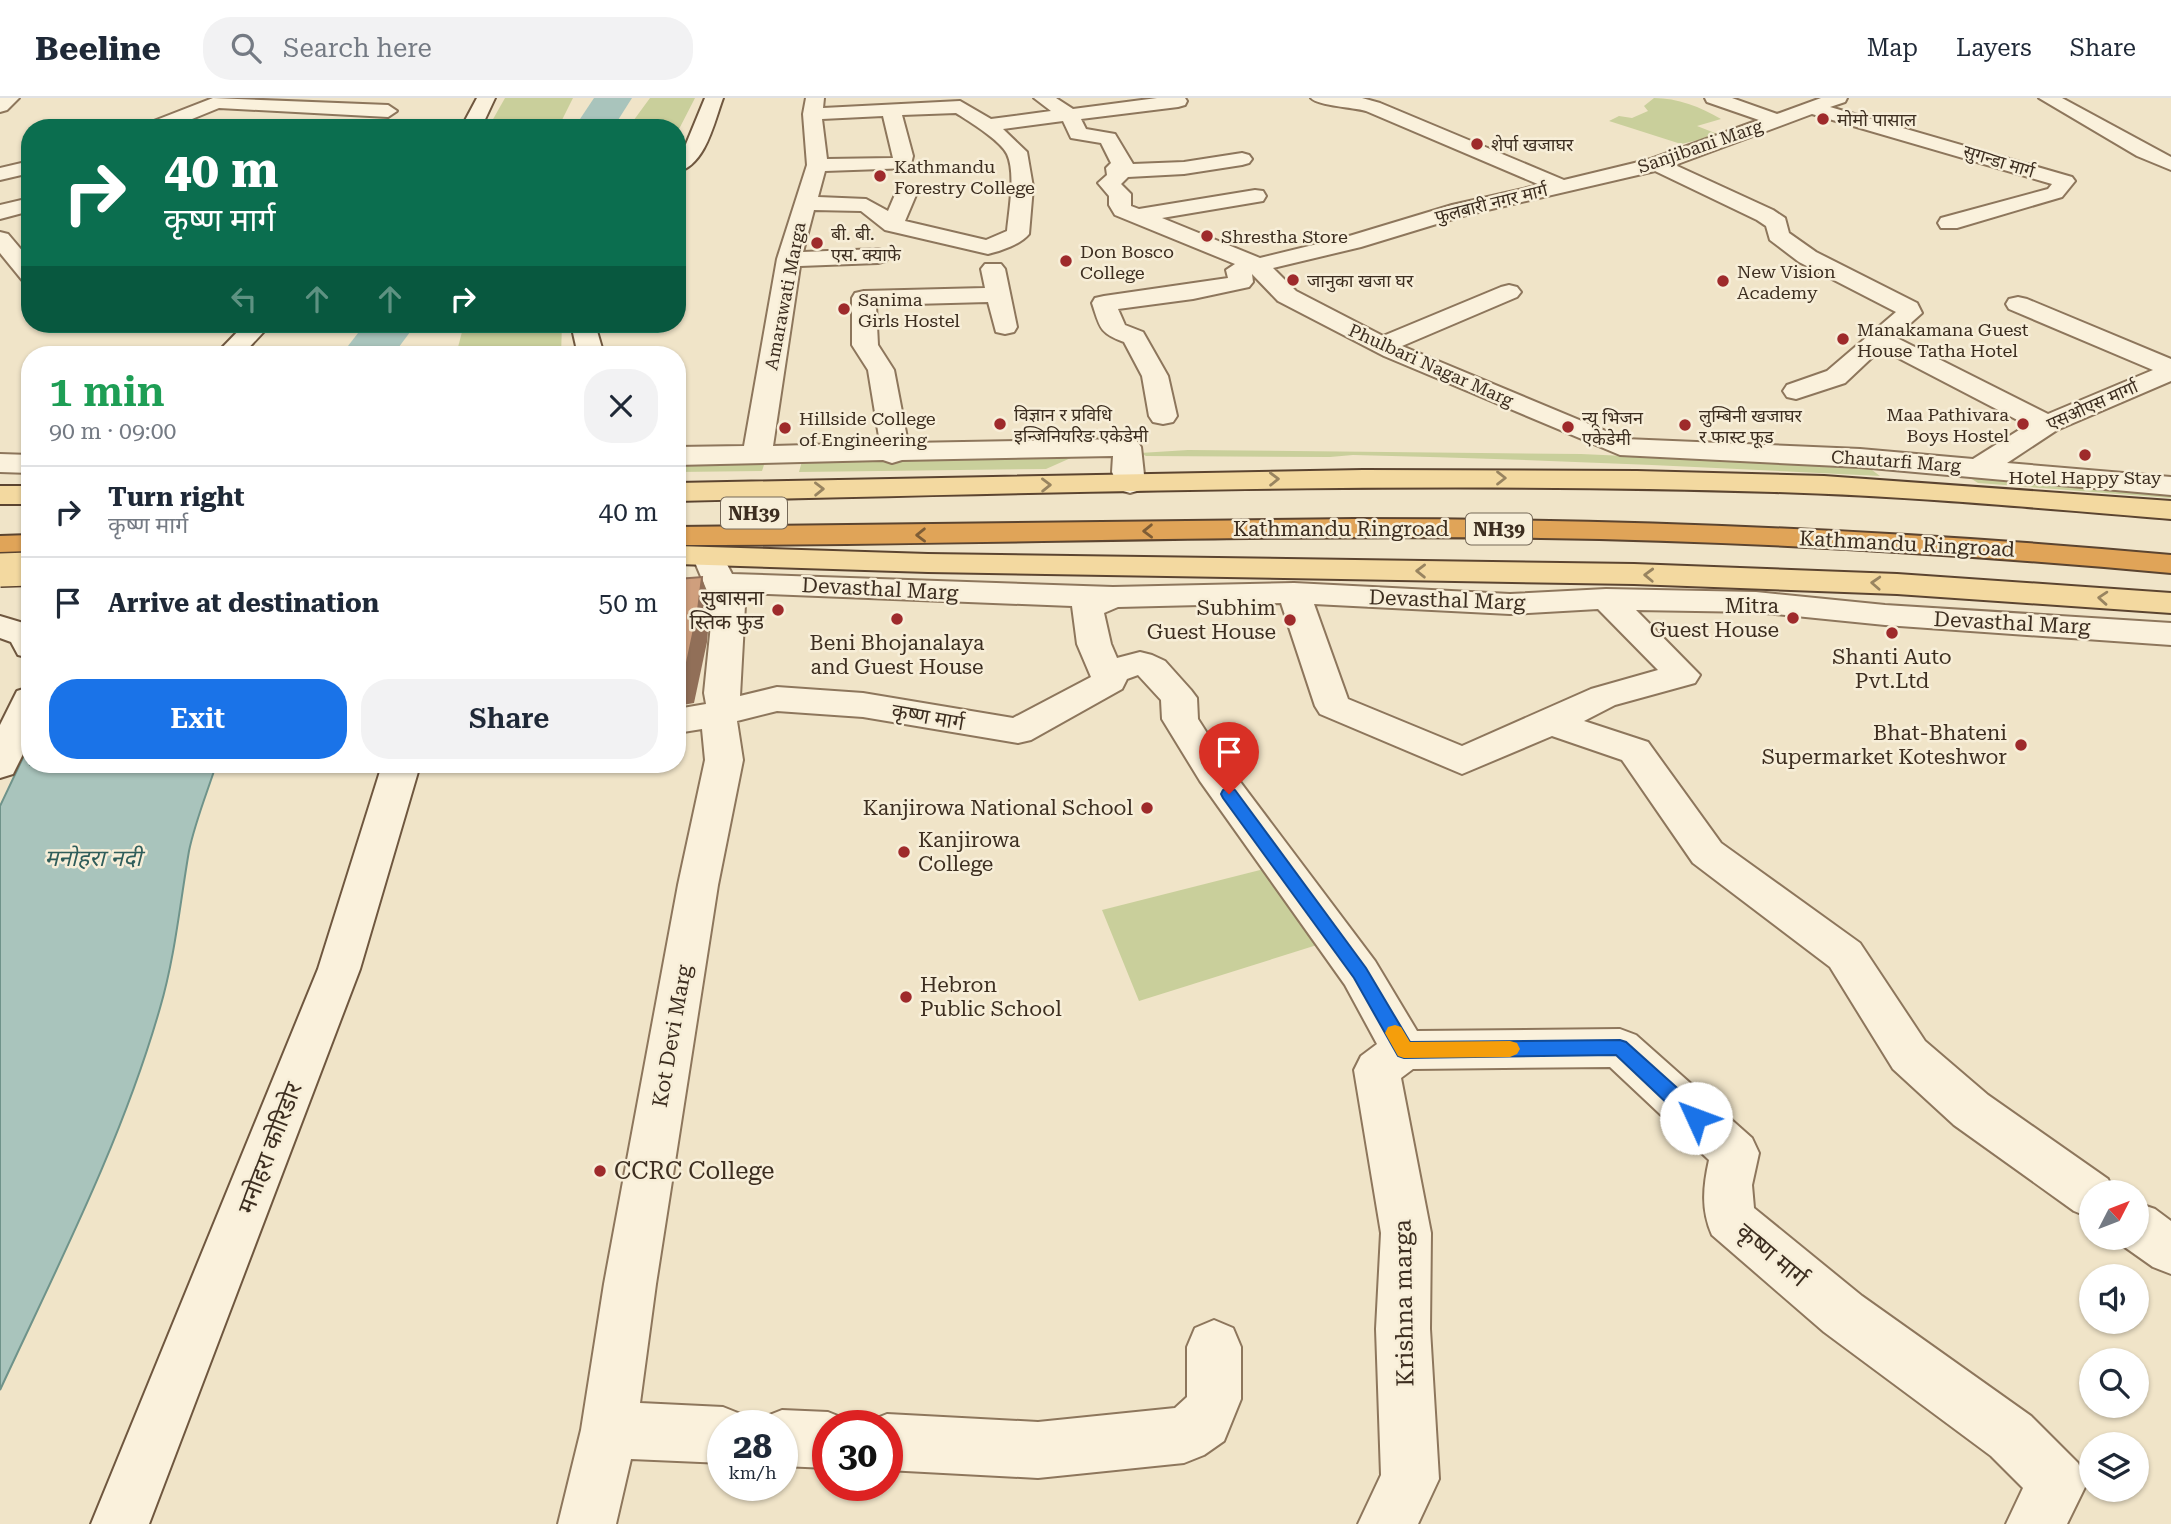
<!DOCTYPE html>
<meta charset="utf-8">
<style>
body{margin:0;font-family:"Roboto Serif","Noto Sans Devanagari",serif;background:#f2f2f3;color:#1f2937;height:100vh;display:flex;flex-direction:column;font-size:26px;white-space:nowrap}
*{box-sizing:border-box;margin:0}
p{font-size:23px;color:#747a83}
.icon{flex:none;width:38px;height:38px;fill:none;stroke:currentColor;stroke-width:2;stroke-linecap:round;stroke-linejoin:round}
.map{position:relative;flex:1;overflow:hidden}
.sheet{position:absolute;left:21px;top:248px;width:665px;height:427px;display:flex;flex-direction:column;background:#fff;border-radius:28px;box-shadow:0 2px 5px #0004}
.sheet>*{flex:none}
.hud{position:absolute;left:21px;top:21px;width:665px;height:214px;border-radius:28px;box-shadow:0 2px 5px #0004;background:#0b6e4f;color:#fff;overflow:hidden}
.needle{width:46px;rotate:48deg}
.controls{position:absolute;left:2079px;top:1082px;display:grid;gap:14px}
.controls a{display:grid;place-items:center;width:70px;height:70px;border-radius:50%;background:#fff;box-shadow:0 2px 5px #0004;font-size:35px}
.speed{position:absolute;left:707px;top:1312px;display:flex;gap:14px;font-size:35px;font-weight:700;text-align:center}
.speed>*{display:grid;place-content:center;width:91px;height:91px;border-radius:50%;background:#fff;box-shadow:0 2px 5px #0004;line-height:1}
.speed small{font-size:18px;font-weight:400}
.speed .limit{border:10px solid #d22;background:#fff;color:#111}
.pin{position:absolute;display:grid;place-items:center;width:60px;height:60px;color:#fff;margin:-72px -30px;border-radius:50% 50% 50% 0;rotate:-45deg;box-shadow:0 0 7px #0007}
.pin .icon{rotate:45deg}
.me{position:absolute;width:77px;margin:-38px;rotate:313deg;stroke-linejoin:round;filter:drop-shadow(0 0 5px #0008)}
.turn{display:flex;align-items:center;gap:24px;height:147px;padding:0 28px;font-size:32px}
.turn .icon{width:91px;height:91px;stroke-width:2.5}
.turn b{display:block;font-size:49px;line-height:60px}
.lanes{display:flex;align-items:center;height:66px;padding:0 28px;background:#0003;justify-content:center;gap:35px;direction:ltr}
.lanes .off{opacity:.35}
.round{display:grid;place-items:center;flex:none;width:74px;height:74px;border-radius:28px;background:#f2f2f3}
.headline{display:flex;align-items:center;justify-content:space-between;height:119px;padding:0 28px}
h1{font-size:42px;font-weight:600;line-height:52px;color:#1e9e55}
.action{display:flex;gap:14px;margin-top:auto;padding:14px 28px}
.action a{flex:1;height:80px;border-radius:28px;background:#1a73e8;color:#fff;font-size:28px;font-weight:600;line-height:80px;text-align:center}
.action a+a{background:#f2f2f3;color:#1f2937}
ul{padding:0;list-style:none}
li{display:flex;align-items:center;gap:21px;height:91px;padding:0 28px;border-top:2px solid #e0e1e3}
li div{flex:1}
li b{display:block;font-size:26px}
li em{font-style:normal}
header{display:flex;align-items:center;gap:42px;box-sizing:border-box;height:98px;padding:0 35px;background:#fff;border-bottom:2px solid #e0e1e3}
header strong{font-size:33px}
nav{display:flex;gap:38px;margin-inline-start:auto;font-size:24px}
.search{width:490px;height:63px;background:#f2f2f3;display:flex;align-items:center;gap:18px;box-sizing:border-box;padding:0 24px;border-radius:28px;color:#747a83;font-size:26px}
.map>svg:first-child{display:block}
.green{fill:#c9cf9b}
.water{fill:#a9c4bc;stroke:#6f938a;stroke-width:2}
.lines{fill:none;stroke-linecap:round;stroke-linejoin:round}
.river{fill:#a9c4bc;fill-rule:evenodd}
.street-casing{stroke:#8d765c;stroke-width:4}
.secondary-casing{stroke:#6f573f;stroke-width:4}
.primary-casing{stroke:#5b4430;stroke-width:4}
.highway-casing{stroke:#5b4430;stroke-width:4}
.street{fill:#faf1dc;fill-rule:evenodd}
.secondary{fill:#faf1dc;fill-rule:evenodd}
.primary{fill:#f3d9a0;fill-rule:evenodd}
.highway{fill:#e0a458;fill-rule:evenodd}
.primary-bridge-casing{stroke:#5b4430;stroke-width:36;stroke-linecap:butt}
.primary-bridge{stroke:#f3d9a0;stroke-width:33}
.shaded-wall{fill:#916f58}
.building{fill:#cf9f7d;stroke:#916f58;stroke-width:2}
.oneway{stroke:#988460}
.oneway2{stroke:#7e5d36}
.route{fill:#1a73e8;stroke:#114b97;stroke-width:2}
.slow{fill:#f59e0b}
.poi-dot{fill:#9e2a2b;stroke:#f7eed8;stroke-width:2.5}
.labels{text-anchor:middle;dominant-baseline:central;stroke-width:5;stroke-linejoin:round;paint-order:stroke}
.far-poi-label{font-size:18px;fill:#3d2e20;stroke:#f7eed8;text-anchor:start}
.far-street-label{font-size:18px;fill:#3d2e20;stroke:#f7eed8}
.shield{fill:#f7eed8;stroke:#756857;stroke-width:2}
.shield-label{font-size:19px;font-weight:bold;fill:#3d2e20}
.street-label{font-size:21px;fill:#3d2e20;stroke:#f7eed8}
.poi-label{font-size:21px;fill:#3d2e20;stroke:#f7eed8;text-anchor:end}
.water-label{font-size:23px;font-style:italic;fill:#2f5d5a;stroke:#f7eed8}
.near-street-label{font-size:24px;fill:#3d2e20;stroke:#f7eed8}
.near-poi-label{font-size:24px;fill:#3d2e20;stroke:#f7eed8;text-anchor:start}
</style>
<header>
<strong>Beeline</strong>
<div class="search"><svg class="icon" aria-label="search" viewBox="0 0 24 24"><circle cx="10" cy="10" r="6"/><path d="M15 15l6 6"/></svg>Search here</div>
<nav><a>Map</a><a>Layers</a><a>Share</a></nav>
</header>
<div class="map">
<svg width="2171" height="1426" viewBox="0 0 2171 1426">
<rect width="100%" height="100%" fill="#f0e4c8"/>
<g class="green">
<path d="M505 0H573L558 30H488Z"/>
<path d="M650 0H695L677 35V30H628Z"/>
<path d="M1654 0C1677 0 1701 9 1721 21L1697 28 1720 37 1681 46 1609 23 1619 18 1632 20 1648 13 1644 8Z"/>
<path d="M464 226H562L561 257H456Z"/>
<path d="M1188 352 1581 356 1868 369 1880 378C1704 369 1529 361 1353 357L1330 359 1146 358 1140 355Z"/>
<path d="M1073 359 1046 371 799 374 802 363Z"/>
<path d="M677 364H765L762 373 677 374Z"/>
<path d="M1967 378 2171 392V400L1978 385Z"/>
<path d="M1280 767 1336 841 1139 903 1102 812Z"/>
</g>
<path class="water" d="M30 645V667H216C207 695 195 724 189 753 180 805 175 859 160 910 122 1043 58 1167 0 1292V708Z"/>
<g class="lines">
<g class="river">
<path d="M594 0H632L613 30H574Z"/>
<path d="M365 226H416L393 257H341Z"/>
</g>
<defs>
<g id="street">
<path d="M0 0H19L7 12 0 14Z"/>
<path d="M213 0 388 7 397 13 388 19 219 10 170 30H143L146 26Z"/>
<path d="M806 0H824L823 10 960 3 991 21 1051 13 1034 0H1056L1073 11 1157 0H1185L1187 3 1185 7 1178 9 1081 21 1086 31 1115 36 1133 66 1184 64 1242 55 1249 57 1252 61 1249 65 1242 67 1184 76 1128 79 1121 86 1131 96V108L1139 111 1255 92 1263 93 1266 98 1263 103 1162 120 1260 160 1346 139 1452 107 1540 87 1366 13C1353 9 1318 8 1311 0H1362L1380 5 1564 82 1651 61 1759 22 1707 4 1705 0H1732L1777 16 1821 0H1847L1845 4 1830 9 2072 79 2075 83 2062 99 1957 130H1941L1938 125 1941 120 2048 91 2052 86 1812 16 1675 67 1773 112 1785 120 1789 135 1816 154 1917 205 1922 215 1895 239 2048 316 2153 272 2009 211 2006 206 2009 201 2018 199 2027 201 2171 261V283L2057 332 2007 365 2171 379V397L1860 369 1620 357 1384 258 1278 203 1252 176 1253 184 1249 189 1193 201 1118 211 1125 227 1143 234 1168 278 1177 318 1173 324 1163 326 1153 324 1149 318 1142 278 1124 244C1099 235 1100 229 1092 205L1095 200 1104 198 1228 180 1226 172 1235 166 1115 117 1109 107V98L1098 85 1107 77 1106 70 1111 65 1101 45 1071 40 1063 23 1003 31 1027 54 1033 89 1029 136C1021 146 1001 153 988 156L885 132 861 113 814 112 803 154 878 151 886 153 889 158 886 163 878 165 800 168 773 348 880 345 868 272 852 247V200L855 195 864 193 985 190 981 171 985 166H1001L1005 171 1017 229 1014 234 1005 236 996 234 988 204 876 207 878 247 894 272 908 345 1127 341 1137 343 1141 349 1145 386 1140 392 1130 395 1120 392 1112 374 1113 358 902 362 892 365 883 362 677 367V349L744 348 777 161 807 67 803 16ZM956 15C970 24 1000 42 1007 56 1016 75 1009 112 1007 133L986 142 905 123 916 97 913 92H897L888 113 866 101 818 99 825 73 910 70 913 58 902 17ZM883 18 893 60 827 61 822 21ZM1655 73 1757 122 1766 128 1770 142 1799 164 1896 214 1827 273 1787 287 1783 293 1787 299 1796 301 1845 285 1881 251 2027 327 1973 361 1860 351 1625 341 1402 248 1517 199 1521 194 1517 189 1509 187 1501 189 1383 238 1296 193 1273 170 1361 149 1466 117Z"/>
<path d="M2039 0H2062L2171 59V72L2137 58Z"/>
<path d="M30 63V75L0 82V70Z"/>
<path d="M30 100V113L0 121V107Z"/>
<path d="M0 134 8 136 30 162V184L22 182 0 155Z"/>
<path d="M0 356 30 357V375L0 374Z"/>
<path d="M710 453 721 455 732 476 1113 489 1294 485 1510 496 1606 491 1756 494 1885 507 2171 525V547L1885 527 1756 514 1636 512 1700 577 1695 585 1615 607 1584 623 1648 644 1721 745 1860 845 1925 943 1988 997 2108 1081 2114 1094H2091V1120L2074 1113 1954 1027 1893 971 1830 869 1693 765 1622 662 1552 638 1462 676 1320 616 1315 608 1281 505 1118 509 1104 515 1111 546 1117 560 1140 554 1152 557 1165 563 1191 592 1197 600 1198 621 1226 665 1375 863 1417 933 1620 931 1636 937 1752 1040 1759 1055 1752 1087 1754 1110 1862 1198 2031 1318 2078 1365 2087 1385 2067 1426H2006L2023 1390 1991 1358 1824 1234 1712 1137C1701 1112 1703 1089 1709 1062L1610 969 1413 971 1401 980 1431 1135 1430 1231 1439 1381 1418 1426H1358L1381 1377 1376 1231 1381 1135 1354 972 1361 958 1377 946 1345 887 1200 683 1162 621 1161 602 1138 577 1127 581 1122 591 1031 642 1018 645 863 619 777 613 737 623 743 662 718 787 656 1186 640 1305 723 1309 743 1317 747 1328H723V1365L631 1361 616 1426H558L581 1332 604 1186 678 787 705 662 702 631 677 635V611L706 606 704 595 713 507 694 462 699 455ZM740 495 1072 508 1077 546 1091 579 1013 620 863 595 777 589 740 598 745 507ZM1314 506 1510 516 1598 511 1658 572 1591 591 1462 648 1348 601Z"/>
<path d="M2137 1105 2155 1111 2171 1123V1176L2153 1169 2119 1145 2117 1139H2137Z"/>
<path d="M1214 1222 1233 1230 1241 1249V1301L1224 1343 1204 1357 1184 1365 1038 1380 887 1372V1328H865L867 1324 887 1316 1038 1324 1175 1310 1187 1299V1249L1195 1230Z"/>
<path d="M782 1312 828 1314 848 1322 850 1328H828V1370L782 1368V1328H759L762 1320Z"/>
</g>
<g id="secondary">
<path d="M477 0H495L481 30H461Z"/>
<path d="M705 0H723C714 24 706 67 677 74V57L684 51Z"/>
<path d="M245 226H271L242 257H215Z"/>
<path d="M571 226H595L604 257H578Z"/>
<path d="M0 518 30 527V560L18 557 11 544 0 540Z"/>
<path d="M30 589V642L13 676 0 680V627L17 593Z"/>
<path d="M382 667H420L360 871 149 1426H91L318 871Z"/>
</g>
<g id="primary">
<path d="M1363 372 1637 373 1824 378 2171 403V421C2039 410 1907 398 1774 394 1408 383 1043 395 677 403V385Z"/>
<rect x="0" y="388" width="30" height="18"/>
<path d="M677 448 928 456 1634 466 1897 476 2171 495V515L1897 496 1634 486 928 474 677 466Z"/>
</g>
<g id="highway">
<path d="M1354 421C1627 421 1899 432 2171 457V475C1961 456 1752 443 1541 440 1253 436 965 447 677 447V429Z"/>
<path d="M30 437V455L0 456V438Z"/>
</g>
</defs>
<use href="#street" class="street-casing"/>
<use href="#secondary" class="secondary-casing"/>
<use href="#primary" class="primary-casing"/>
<use href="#highway" class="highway-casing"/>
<use href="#street" class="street"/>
<use href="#secondary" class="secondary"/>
<use href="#primary" class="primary"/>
<use href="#highway" class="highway"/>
<defs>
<path id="primary-bridge" d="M0 472 30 471"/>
</defs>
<use href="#primary-bridge" class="primary-bridge-casing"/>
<use href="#primary-bridge" class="primary-bridge"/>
</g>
<path class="shaded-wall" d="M702 479 710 511 707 544 694 605 677 608V575Z"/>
<path class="building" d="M702 479 698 512 685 574 677 575V481Z"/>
<defs><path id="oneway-chevron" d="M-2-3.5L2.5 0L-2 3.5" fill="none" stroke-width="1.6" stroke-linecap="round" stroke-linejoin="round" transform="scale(1.75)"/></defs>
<g class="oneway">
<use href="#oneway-chevron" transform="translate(1501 380)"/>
<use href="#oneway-chevron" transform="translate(1274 381) rotate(-1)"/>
<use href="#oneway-chevron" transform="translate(1046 387) rotate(-1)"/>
<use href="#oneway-chevron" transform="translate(819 391) rotate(-1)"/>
<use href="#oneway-chevron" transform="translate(1421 473) rotate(-179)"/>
<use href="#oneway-chevron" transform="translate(1649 477) rotate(-178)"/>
<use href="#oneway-chevron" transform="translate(1876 485) rotate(-177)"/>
<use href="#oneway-chevron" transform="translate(2103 500) rotate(-176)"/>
</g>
<g class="oneway2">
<use href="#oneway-chevron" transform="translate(1148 433) rotate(179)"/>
<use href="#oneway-chevron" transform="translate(921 437) rotate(179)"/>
</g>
<path class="route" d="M1229 690 1235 692 1366 870 1410 944 1620 942 1626 944 1703 1013 1706 1020 1703 1026 1696 1028 1689 1026 1616 957 1404 960 1398 958 1354 880 1223 700 1221 696 1223 692Z"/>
<path class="slow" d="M1395 927 1401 929 1410 944 1510 943 1517 945 1520 951 1517 956 1510 959 1404 960 1398 958 1385 935 1388 929Z"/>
<g class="poi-dot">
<circle cx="1823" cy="21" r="7"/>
<circle cx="1477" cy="46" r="7"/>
<circle cx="880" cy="78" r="7"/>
<circle cx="1207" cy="138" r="7"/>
<circle cx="817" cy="145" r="7"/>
<circle cx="1066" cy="163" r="7"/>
<circle cx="1293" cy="182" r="7"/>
<circle cx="1723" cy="183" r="7"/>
<circle cx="844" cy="211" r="7"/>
<circle cx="1843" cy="241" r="7"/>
<circle cx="1000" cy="326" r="7"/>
<circle cx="2023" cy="326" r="7"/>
<circle cx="1685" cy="327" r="7"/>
<circle cx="1568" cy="329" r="7"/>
<circle cx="785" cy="330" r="7"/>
<circle cx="2085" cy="357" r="7"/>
<circle cx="778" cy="512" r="7"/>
<circle cx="1793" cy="520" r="7"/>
<circle cx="897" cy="521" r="7"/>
<circle cx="1290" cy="522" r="7"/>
<circle cx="1892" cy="535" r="7"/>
<circle cx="2021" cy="647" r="7"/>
<circle cx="1147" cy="710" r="7"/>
<circle cx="904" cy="754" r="7"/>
<circle cx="906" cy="899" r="7"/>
<circle cx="600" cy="1073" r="7"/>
</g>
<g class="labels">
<g class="far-poi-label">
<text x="1837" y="21">मोमो पासाल</text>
<text x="1491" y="46">शेर्पा खजाघर</text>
<text x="894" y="68">Kathmandu<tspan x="894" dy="21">Forestry College</tspan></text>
<text x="831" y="135">बी. बी.<tspan x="831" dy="21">एस. क्याफे</tspan></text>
<text x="1221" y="138">Shrestha Store</text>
<text x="1080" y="153">Don Bosco<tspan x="1080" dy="21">College</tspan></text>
<text x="1737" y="173">New Vision<tspan x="1737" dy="21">Academy</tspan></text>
<text x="1307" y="182">जानुका खजा घर</text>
<text x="858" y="201">Sanima<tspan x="858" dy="21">Girls Hostel</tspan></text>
<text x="1857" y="231">Manakamana Guest<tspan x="1857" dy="21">House Tatha Hotel</tspan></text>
<text x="1014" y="316">विज्ञान र प्रविधि<tspan x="1014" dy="21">इन्जिनियरिङ एकेडेमी</tspan></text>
<text x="2009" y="316" text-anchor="end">Maa Pathivara<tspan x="2009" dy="21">Boys Hostel</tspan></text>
<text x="1699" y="317">लुम्बिनी खजाघर<tspan x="1699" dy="21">र फास्ट फूड</tspan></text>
<text x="1582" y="319">न्यू भिजन<tspan x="1582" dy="21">एकेडेमी</tspan></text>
<text x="799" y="320">Hillside College<tspan x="799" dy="21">of Engineering</tspan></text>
<text x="2085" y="379" text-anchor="middle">Hotel Happy Stay</text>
</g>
<g class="far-street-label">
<text transform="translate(1700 48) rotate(-19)">Sanjibani Marg</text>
<text transform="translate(1999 63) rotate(17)">सुगन्डा मार्ग</text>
<text transform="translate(1491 105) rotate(-14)">फुलबारी नगर मार्ग</text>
<text transform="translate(785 198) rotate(-79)">Amarawati Marga</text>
<text transform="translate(1431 267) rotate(24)">Phulbari Nagar Marg</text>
<text transform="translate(2092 307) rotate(-24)">एसओएस मार्गा</text>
<text transform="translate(1896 363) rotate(4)">Chautarfi Marg</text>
</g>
<g class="shield">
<rect x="721" y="399.5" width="66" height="31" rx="5"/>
<rect x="1466" y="415.5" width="66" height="31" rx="5"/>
</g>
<g class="shield-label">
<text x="754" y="415">NH39</text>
<text x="1499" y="431">NH39</text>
</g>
<g class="street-label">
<text x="1341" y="431">Kathmandu Ringroad</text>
<text transform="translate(1907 446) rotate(3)">Kathmandu Ringroad</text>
<text transform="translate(880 491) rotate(3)">Devasthal Marg</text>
<text transform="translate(1447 502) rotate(2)">Devasthal Marg</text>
<text transform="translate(2012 525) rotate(3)">Devasthal Marg</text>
<text transform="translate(928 619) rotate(10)">कृष्ण मार्ग</text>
<text transform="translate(672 938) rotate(-80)">Kot Devi Marg</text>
</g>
<g class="poi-label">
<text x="764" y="500">सुबासना<tspan x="764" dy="24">स्तिक फुड</tspan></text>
<text x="1779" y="508">Mitra<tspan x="1779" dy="24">Guest House</tspan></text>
<text x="1276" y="510">Subhim<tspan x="1276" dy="24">Guest House</tspan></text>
<text x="897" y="545" text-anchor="middle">Beni Bhojanalaya<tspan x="897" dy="24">and Guest House</tspan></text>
<text x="1892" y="559" text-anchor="middle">Shanti Auto<tspan x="1892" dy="24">Pvt.Ltd</tspan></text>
<text x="2007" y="635">Bhat-Bhateni<tspan x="2007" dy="24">Supermarket Koteshwor</tspan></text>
<text x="1133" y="710">Kanjirowa National School</text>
<text x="918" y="742" text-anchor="start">Kanjirowa<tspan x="918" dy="24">College</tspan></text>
<text x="920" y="887" text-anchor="start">Hebron<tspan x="920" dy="24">Public School</tspan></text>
</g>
<g class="water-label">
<text x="93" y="760">मनोहरा नदी</text>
</g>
<g class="near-street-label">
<text transform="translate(270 1050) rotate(-69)">मनोहरा कोरिडोर</text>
<text transform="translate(1772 1157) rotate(40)">कृष्ण मार्ग</text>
<text transform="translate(1404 1205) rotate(-91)">Krishna marga</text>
</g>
<g class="near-poi-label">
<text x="614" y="1073">CCRC College</text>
</g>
</g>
</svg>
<div class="controls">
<a><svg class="needle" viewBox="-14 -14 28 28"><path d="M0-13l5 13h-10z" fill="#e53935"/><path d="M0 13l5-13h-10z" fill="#747a83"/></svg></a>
<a><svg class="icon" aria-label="sound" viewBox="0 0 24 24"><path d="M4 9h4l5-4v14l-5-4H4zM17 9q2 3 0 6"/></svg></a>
<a><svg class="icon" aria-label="search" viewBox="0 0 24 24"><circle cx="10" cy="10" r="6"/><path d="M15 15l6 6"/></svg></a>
<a><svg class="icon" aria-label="layers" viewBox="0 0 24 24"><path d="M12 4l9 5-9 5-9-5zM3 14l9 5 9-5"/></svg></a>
</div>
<div class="speed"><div>28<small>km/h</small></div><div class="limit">30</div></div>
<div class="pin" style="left:1229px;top:696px;background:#d93025"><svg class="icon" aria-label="arrive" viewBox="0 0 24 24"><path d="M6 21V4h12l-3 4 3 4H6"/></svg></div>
<svg class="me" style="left:1696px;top:1020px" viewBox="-20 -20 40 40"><circle r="19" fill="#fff"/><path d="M0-13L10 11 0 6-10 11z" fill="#1a73e8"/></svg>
<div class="hud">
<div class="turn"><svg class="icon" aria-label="right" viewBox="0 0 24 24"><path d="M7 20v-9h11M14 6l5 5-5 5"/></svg><div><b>40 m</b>कृष्ण मार्ग</div></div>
<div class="lanes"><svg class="icon off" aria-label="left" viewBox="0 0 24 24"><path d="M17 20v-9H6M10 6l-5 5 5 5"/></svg><svg class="icon off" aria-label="ahead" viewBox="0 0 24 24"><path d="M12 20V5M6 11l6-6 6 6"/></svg><svg class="icon off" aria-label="ahead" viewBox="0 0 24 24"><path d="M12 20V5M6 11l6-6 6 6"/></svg><svg class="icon" aria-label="right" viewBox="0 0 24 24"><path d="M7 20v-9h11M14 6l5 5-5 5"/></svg></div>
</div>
<section class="sheet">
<div class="headline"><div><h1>1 min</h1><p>90 m · 09:00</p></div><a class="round"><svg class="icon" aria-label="close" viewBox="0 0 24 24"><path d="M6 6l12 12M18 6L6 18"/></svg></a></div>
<ul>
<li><svg class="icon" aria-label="right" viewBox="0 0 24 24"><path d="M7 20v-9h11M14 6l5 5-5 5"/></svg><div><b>Turn right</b><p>कृष्ण मार्ग</p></div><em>40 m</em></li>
<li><svg class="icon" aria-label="arrive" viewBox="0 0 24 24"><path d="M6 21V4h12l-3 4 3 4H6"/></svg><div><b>Arrive at destination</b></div><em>50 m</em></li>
</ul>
<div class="action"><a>Exit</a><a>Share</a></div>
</section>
</div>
